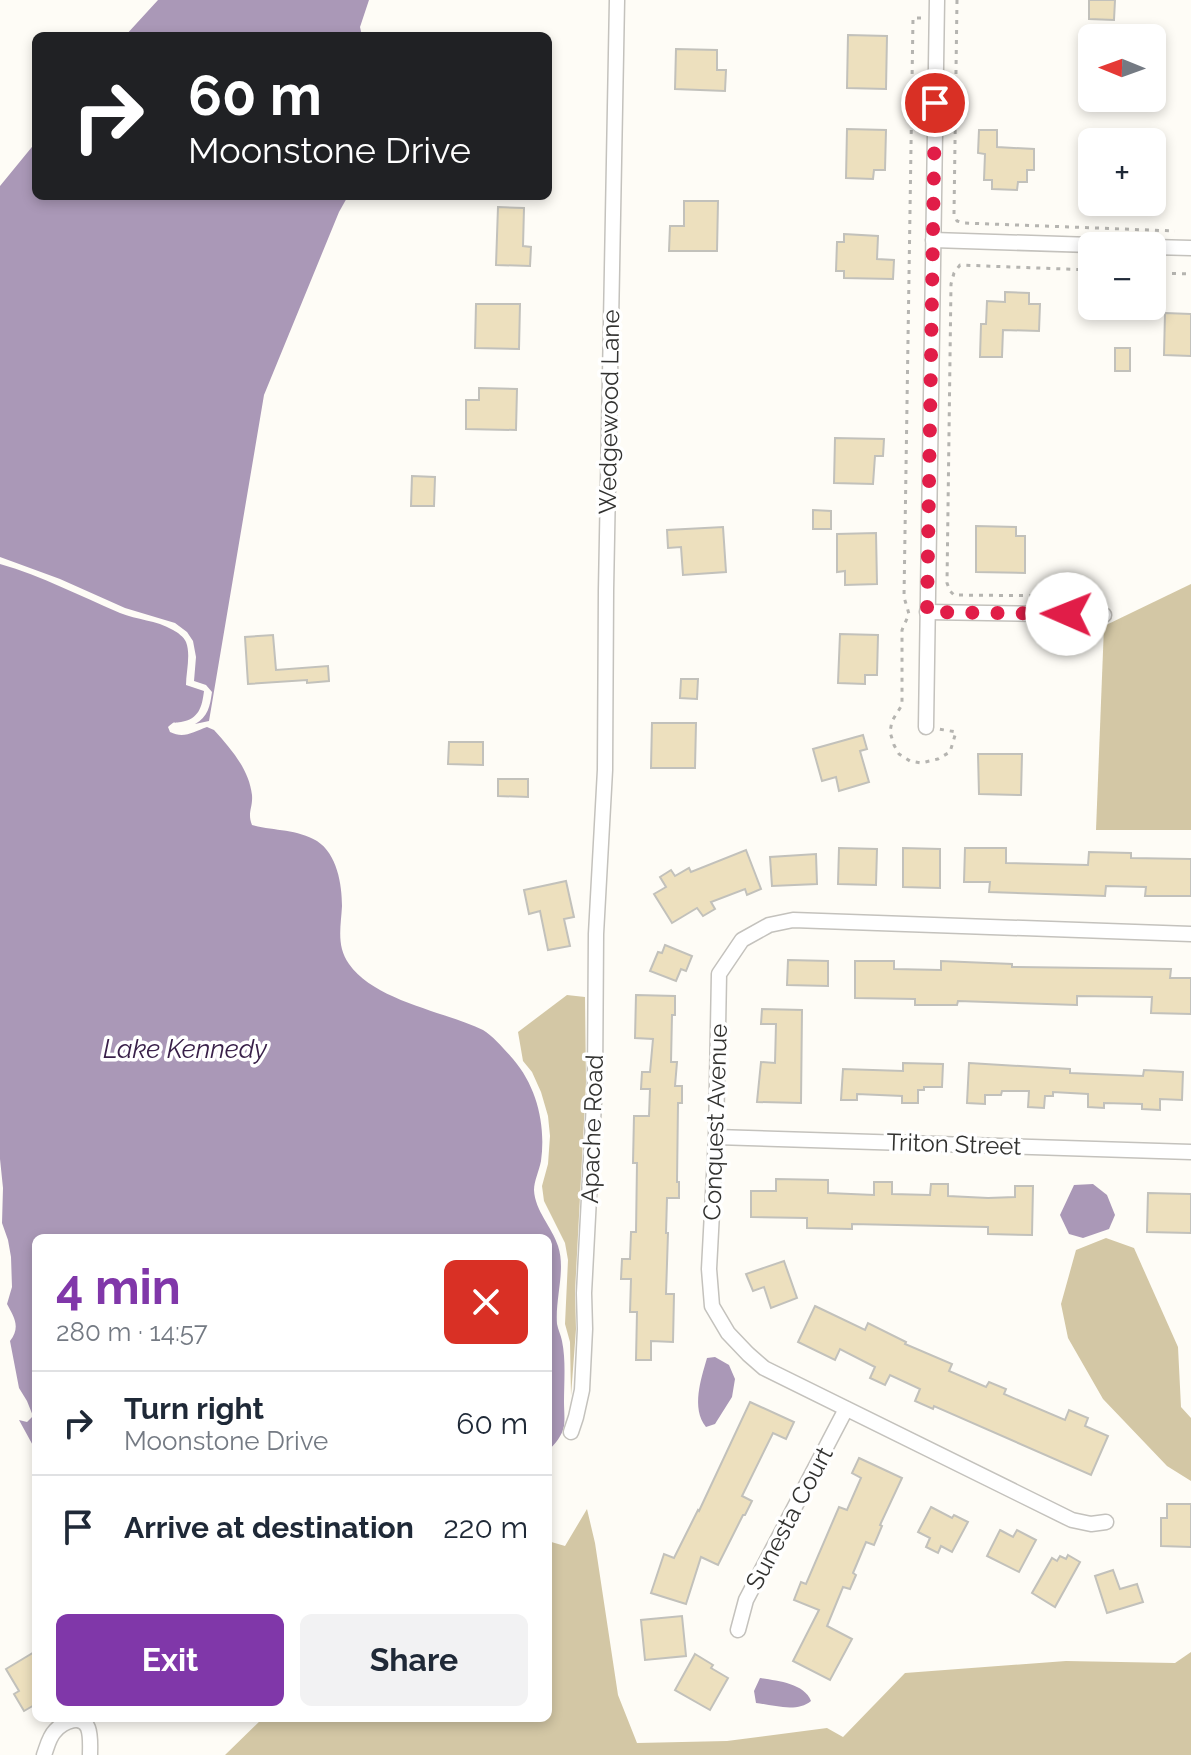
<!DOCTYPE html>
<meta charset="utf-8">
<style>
body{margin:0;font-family:Raleway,sans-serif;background:#f2f2f3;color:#1f2937;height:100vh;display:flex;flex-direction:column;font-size:30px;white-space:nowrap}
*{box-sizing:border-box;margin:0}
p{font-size:26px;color:#747a83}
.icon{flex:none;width:44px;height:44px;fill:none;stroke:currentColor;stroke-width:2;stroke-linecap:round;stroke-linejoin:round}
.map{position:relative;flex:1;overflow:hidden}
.side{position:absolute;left:32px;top:1234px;width:520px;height:488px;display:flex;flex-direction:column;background:#fff;border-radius:12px;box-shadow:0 4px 12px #0003}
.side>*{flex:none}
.guide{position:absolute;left:32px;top:32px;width:520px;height:168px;border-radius:12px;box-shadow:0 4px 12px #0003;background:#202124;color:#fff;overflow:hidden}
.needle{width:52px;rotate:271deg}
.tools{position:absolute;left:1078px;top:24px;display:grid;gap:16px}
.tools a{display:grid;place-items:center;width:88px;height:88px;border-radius:12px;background:#fff;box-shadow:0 4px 12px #0003;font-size:40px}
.pin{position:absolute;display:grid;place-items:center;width:68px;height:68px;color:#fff;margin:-34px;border:4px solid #fff;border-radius:50%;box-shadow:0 2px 8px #0007}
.me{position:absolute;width:88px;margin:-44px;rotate:271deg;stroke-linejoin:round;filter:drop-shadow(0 0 6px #0008)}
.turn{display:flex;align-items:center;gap:28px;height:168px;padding:0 24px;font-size:36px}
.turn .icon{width:104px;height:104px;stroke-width:2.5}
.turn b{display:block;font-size:56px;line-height:68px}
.round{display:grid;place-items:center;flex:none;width:84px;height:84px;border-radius:12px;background:#f2f2f3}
.summary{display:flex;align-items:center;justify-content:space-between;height:136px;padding:0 24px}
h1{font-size:48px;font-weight:700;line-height:60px;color:#8037a9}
.action{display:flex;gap:16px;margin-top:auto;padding:16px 24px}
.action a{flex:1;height:92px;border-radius:12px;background:#8037a9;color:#fff;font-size:32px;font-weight:700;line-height:92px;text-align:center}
.action a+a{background:#f2f2f3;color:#1f2937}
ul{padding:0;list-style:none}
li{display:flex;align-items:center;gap:24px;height:104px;padding:0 24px;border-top:2px solid #e0e1e3}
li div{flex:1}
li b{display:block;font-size:30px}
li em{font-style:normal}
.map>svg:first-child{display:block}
.forest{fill:#d3c7a5}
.water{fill:#aa98b7}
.building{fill:#ede0be;stroke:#c2c1bb;stroke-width:2}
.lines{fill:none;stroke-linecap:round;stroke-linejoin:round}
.street-casing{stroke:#c4c2bd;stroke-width:17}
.path{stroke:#b5b4b0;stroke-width:3;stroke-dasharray:4 6;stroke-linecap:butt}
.street{stroke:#fff;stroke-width:14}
.route{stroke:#e11d48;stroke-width:14;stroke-dasharray:0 25.2}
.labels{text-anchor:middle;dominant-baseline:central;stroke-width:7;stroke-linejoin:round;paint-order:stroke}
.street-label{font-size:24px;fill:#323230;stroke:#fff}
.water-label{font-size:26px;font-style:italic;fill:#392049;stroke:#fff}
</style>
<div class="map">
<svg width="1191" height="1755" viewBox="0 0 1191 1755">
<rect width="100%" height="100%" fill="#fefcf6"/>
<g class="forest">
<path d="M1191 584V830H1096L1104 626Z"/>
<path d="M567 995 585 997 586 1082 575 1292 576 1329 571 1396 570 1342 565 1324 568 1260 565 1243 544 1201 542 1186 548 1164 550 1136 548 1116 541 1092 532 1072 523 1061 518 1032Z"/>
<path d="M1106 1238 1134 1248 1178 1347 1181 1407 1191 1418V1481L1167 1466 1103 1399 1068 1338 1061 1304 1076 1250Z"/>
<path d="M587 1509 595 1543 618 1695 637 1743 727 1741 827 1728 843 1737 905 1673 1066 1661 1175 1663 1191 1652V1755H225L263 1718H548V1541L565 1546Z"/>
</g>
<g class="water">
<path d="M158 0H369L360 27 362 36H125Z"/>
<path d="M36 142V196H348L339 212 264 395 209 721 195 724C208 717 210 706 212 692L206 685 194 681 196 657 193 641 187 632 175 623 125 608 60 579 0 557V186Z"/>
<path d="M0 564C42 576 80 596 120 613 137 620 156 620 173 630 177 632 184 637 186 642 191 655 186 672 186 685L204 691C202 707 199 719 181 722 170 724 177 720 168 727L170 732C184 739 193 732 207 727L214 730C231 749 249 769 252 795 253 808 247 812 252 825 273 831 297 829 317 841 337 854 342 884 342 906 341 926 336 946 349 964 375 1001 443 1011 483 1030 493 1036 505 1050 513 1059 537 1087 546 1125 541 1161 539 1171 534 1181 534 1190 535 1211 552 1227 558 1246 566 1270 555 1298 557 1324 558 1330 561 1335 562 1341 566 1360 564 1382 564 1402 564 1409 565 1419 564 1426 562 1436 555 1444 548 1451V1238H36V1451L19 1420 27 1422 33 1416 27 1401 19 1388 10 1341C21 1327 14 1317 7 1304L12 1287 11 1257 8 1240 2 1223 3 1188 0 1159Z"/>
<path d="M1093 1184 1107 1195 1115 1215 1109 1229 1083 1238 1069 1234 1060 1215 1074 1185Z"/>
<path d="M715 1357 729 1365 735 1379 732 1397 715 1424 706 1427C691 1408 701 1379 707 1358Z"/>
<path d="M760 1678C777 1681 804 1683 811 1701 797 1713 773 1705 756 1703L754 1691Z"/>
</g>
<g class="building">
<path d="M1089 0H1115L1114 20 1089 19Z"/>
<path d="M848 35 887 36 886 89 847 88Z"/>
<path d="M676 49 717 50V70H726L725 91 675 89Z"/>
<path d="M847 129 886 130 885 170H874L873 179 846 178Z"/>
<path d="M979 130H997V147L1034 149V170H1027V182H1018L1017 190 992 189V180H984L985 154 978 153Z"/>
<path d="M684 201H718L717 251H669L670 226H684Z"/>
<path d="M498 207 524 208 523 246 531 247 530 266 496 265Z"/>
<path d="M844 234 878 236 877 259 894 260 893 279 844 278V271H836L837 242H844Z"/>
<path d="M1005 292 1029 293V304H1040L1039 331 1003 330 1002 357H980L981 324H986L987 301 1005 302Z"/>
<path d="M476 304H520L519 349 475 348Z"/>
<path d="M1165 313 1191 314V356L1164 355Z"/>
<rect x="1115" y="348" width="15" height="23"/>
<path d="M479 388 517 389 516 430 466 429V400H479Z"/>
<path d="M835 438 884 439 883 456H875L873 484 834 483Z"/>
<path d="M412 476 435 477 434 506H411Z"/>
<path d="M813 510 831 511V529H813Z"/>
<path d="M976 526 1016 527V536H1025V573L976 572Z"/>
<path d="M723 527 726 572 683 575 681 547 668 548 667 530Z"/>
<path d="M876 533 877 584 845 585V571L837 572V534Z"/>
<path d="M840 634 878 635 877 675H865V684L838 683Z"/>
<path d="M273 635 276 670 328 666 329 681 307 683V680L248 684 245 637Z"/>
<path d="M681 679H698L697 699 680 698Z"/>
<path d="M652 723H696L695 768H651Z"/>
<path d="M863 735 867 749 860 751 869 782 839 791 836 777 822 781 813 749Z"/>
<path d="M449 742H483V765L448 764Z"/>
<path d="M978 754H1022L1021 795 979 794Z"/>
<path d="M498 779H528V797L498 796Z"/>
<path d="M839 848 877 849 876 885 838 884Z"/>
<path d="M903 848 940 849V888L903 887Z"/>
<path d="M965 848H1006V863L1088 865 1089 852 1131 853V858L1191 859V896H1145L1146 887 1106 886 1105 896 989 892 990 882H964Z"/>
<path d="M746 850 761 889 747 895 745 889 711 902 715 909 703 916 697 908 672 923 654 894 666 887 660 877 671 870 675 876 689 868 691 872Z"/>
<path d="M816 854 817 884 772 886 770 857Z"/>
<path d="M566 881 574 917 564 919 570 946 548 950 540 911 529 914 524 890Z"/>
<path d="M665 945 692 956 686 971 681 969 676 981 650 971 658 952 662 953Z"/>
<path d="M788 960 828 961V986L787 985Z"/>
<path d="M855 961H894V969L941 970V961L1012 964V967L1171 969 1170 978H1191V1014L1151 1013 1152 997 1077 996V1005L958 1001 957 1005H915V999L855 998Z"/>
<path d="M636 995 675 996V1015H672L671 1062H677L675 1086H682V1103H678L677 1182H679V1198H667L666 1233H668L666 1294H674L673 1342 651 1341V1360H636L637 1312H630L631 1279H621L622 1259H630L631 1232H636L637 1163H633L634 1116H649L650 1089H641L642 1072H650L653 1039 635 1038Z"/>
<path d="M762 1009 802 1010 801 1103 757 1102 761 1062 775 1063 776 1024H761Z"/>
<path d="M903 1063 943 1064 942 1087H924V1090H918V1103H902V1096L857 1094V1100H841L843 1069 903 1071Z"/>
<path d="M969 1063 1070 1069V1073L1143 1076 1144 1070 1183 1072 1182 1100 1160 1099V1110L1142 1109V1104L1104 1103V1108L1088 1107V1094L1053 1092V1096H1045L1044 1108 1028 1107 1029 1091H1002L1001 1095H985V1104L967 1103Z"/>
<path d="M776 1179 828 1180V1193L874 1195V1182H892V1194L930 1195 931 1184H948V1196L988 1198 1015 1197V1186H1033L1032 1235 988 1234V1227L852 1224V1229L807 1228V1218L751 1217V1191H776Z"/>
<path d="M1148 1193 1191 1194V1233L1147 1232Z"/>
<path d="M784 1261 797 1298 771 1308 764 1287 753 1291 746 1274Z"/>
<path d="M815 1306 865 1330 868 1323 906 1342 905 1344 952 1364 949 1371 986 1387 989 1382 1006 1389 1004 1394 1065 1420 1069 1410 1088 1418 1085 1426 1108 1436 1091 1475 934 1406 933 1409 915 1401 920 1389 890 1375 885 1385 870 1378 875 1367 840 1349 835 1360 798 1342Z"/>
<path d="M750 1402 794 1422 786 1439 773 1433 742 1496 752 1501 745 1515H743L718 1565 701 1557 686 1604 651 1593 664 1554 674 1558 698 1510 699 1511Z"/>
<path d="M859 1458 902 1478 880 1525 882 1526 874 1545 866 1542 853 1573 856 1575 850 1589 843 1587 827 1626 852 1639 830 1680 793 1661 819 1610 794 1600 801 1582 806 1584 839 1507 847 1510 861 1478 852 1473Z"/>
<path d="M1167 1504H1191V1547L1161 1546V1518H1167Z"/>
<path d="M931 1507 952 1518 954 1515 968 1522 952 1552 941 1546 938 1553 926 1547 930 1538 918 1532Z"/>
<path d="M1000 1530 1013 1537 1017 1530 1036 1540 1019 1572 987 1556Z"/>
<path d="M1068 1555 1080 1562 1055 1607 1032 1593 1052 1558 1057 1561 1060 1556 1066 1559Z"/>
<path d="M1113 1570 1120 1589 1137 1584 1143 1602 1107 1613 1095 1576Z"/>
<path d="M682 1616 686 1656 645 1660 641 1620Z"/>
<path d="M36 1651V1704L24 1711 14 1694 19 1691 6 1669Z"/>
<path d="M695 1654 713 1665 711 1668 728 1678 710 1710 675 1690Z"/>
</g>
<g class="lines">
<defs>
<g id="street">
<path d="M933 240 1123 246"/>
<path d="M1152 247 1191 248"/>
<path d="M927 612 1104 615"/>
<path d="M926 727 937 0"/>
<path d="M716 1137 1191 1152"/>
<path d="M571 1432 576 1417 582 1390 585 1329 584 1293 595 1083 596 934 605 770 606 591 617 0"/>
<path d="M1106 1522 1091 1524 1072 1520 764 1368 748 1354 728 1333 712 1306 709 1269 716 1137 719 974 742 940 769 925 793 920 1191 934"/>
<path d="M738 1630 746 1600 846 1409"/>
<path d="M44 1755C47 1747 49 1737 55 1731 63 1722 82 1713 88 1728 91 1736 90 1747 90 1755"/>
</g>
</defs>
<use href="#street" class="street-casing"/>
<g class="path">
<path d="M957 0 954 214 957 221 964 223 1175 231"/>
<path d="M921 18H913L904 597 909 614 902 630V705L892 721 890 732 894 745 899 754 910 761 921 763 938 759 950 752 956 732 939 729"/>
<path d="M1152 273 1191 274"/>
<path d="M1067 602V596L954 595 950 591 947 583 951 284 954 273 960 265 1092 270"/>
</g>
<use href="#street" class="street"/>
</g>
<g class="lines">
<path class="route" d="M935 103 927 612 1067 614"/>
</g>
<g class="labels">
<g class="street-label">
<text transform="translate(609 412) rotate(-89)">Wedgewood Lane</text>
<text transform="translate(715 1122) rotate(-88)">Conquest Avenue</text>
<text transform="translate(592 1129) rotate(-88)">Apache Road</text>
<text transform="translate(954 1144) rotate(2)">Triton Street</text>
<text transform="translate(789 1518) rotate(-62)">Sunesta Court</text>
</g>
<g class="water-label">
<text x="185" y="1049">Lake Kennedy</text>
</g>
</g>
</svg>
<div class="tools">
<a><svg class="needle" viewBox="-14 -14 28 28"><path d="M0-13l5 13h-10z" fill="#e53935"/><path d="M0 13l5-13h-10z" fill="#747a83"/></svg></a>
<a>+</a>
<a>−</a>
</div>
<div class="pin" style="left:935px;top:103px;background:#d93025"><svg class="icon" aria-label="arrive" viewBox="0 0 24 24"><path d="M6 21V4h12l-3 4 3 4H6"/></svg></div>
<svg class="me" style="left:1067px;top:614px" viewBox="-20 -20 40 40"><circle r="19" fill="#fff"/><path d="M0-13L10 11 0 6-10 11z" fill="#e11d48"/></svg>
<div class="guide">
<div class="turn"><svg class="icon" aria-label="right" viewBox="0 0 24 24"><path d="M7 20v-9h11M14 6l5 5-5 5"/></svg><div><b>60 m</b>Moonstone Drive</div></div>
</div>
<section class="side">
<div class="summary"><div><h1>4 min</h1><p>280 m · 14:57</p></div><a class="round" style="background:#d93025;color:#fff"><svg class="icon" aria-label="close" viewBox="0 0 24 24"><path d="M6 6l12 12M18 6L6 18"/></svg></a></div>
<ul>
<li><svg class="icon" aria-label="right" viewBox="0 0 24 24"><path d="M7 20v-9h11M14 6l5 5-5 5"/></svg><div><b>Turn right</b><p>Moonstone Drive</p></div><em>60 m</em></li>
<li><svg class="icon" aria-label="arrive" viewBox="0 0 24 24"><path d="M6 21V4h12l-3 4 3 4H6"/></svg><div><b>Arrive at destination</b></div><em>220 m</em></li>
</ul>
<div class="action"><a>Exit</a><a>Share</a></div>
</section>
</div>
